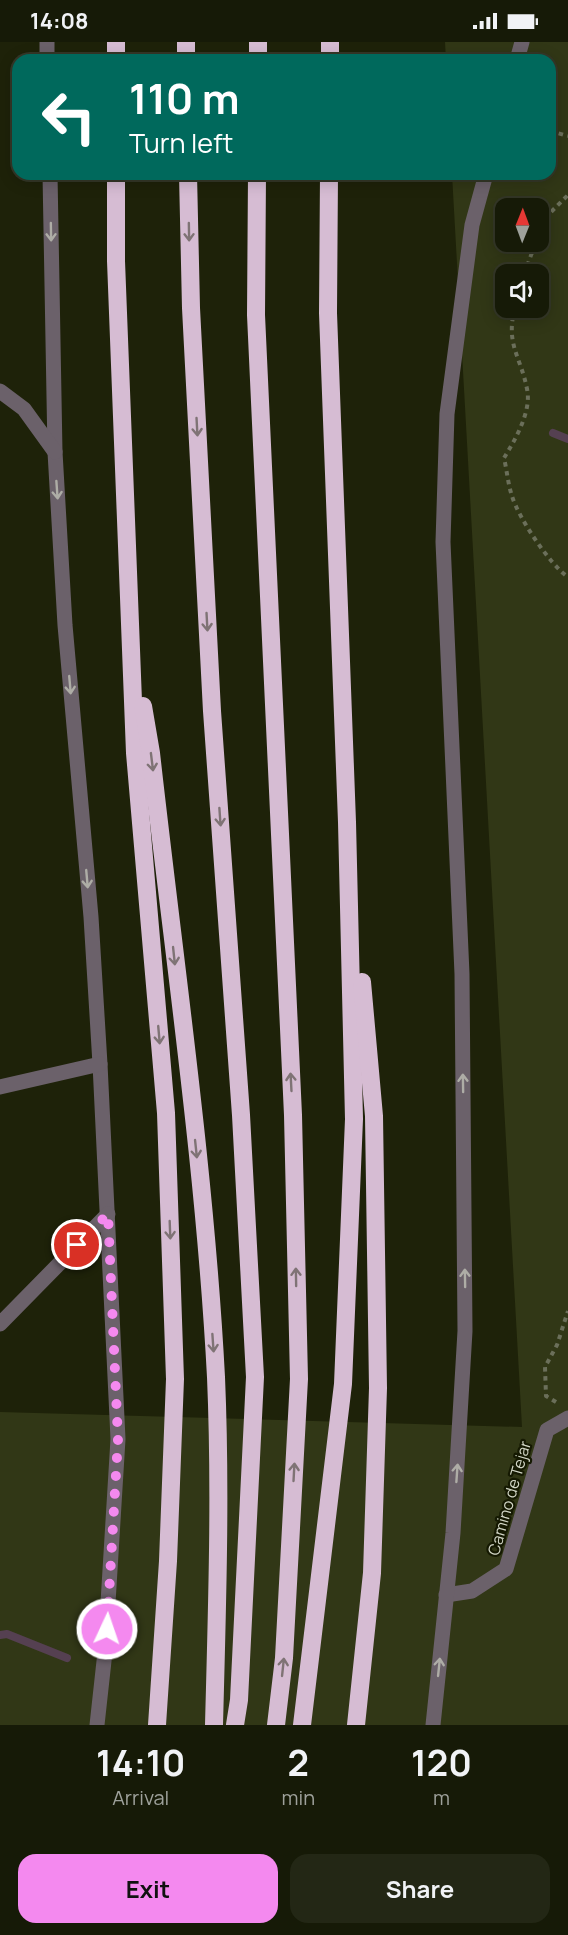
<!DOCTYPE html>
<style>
body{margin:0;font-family:Manrope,sans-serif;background:#232715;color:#f1f3f6;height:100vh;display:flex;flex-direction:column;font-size:22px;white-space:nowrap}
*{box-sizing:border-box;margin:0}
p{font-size:20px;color:#9ea19b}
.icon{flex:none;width:33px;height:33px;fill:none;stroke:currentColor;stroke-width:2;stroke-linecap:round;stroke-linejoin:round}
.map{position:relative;height:1683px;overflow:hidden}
.side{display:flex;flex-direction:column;background:#161a07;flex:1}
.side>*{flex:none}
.banner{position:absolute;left:12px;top:12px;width:544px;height:126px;border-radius:18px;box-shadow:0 3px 15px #0003,0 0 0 2px #353828;background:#00695c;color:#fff;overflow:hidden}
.needle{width:39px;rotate:1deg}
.buttons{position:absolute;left:495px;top:156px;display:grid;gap:12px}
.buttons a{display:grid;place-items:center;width:54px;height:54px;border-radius:12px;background:#161a07;box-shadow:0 3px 15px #0003,0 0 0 2px #353828;font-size:30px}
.pin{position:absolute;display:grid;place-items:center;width:51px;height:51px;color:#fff;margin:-26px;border:3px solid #fff;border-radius:50%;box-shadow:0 2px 6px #0007}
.me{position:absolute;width:66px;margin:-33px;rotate:3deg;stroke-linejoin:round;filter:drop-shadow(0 0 4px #0008)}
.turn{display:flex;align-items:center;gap:21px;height:126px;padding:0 18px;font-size:27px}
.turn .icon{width:78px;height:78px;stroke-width:2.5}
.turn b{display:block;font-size:42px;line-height:51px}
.eta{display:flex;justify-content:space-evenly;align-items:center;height:102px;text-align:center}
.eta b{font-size:36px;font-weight:700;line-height:42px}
.button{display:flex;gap:12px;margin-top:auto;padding:12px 18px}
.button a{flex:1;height:69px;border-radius:18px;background:#f489ef;color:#111;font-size:24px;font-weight:700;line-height:69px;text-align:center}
.button a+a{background:#232715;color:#f1f3f6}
.status{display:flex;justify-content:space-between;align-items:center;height:42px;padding:0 30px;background:#161a07;direction:ltr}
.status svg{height:16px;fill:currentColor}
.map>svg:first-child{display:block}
.green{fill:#313716;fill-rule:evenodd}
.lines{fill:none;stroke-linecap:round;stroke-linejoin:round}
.stream{stroke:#554051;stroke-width:8}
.path{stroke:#6b6f5a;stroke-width:4;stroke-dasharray:4.5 4.5;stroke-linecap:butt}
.minor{stroke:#6b616a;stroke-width:15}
.highway{stroke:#d6bcd3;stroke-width:18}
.oneway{stroke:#aeada6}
.oneway2{stroke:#7f7375}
.route{stroke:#f489ef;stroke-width:10;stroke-dasharray:0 18}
.labels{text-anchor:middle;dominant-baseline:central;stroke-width:4.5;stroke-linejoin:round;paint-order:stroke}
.street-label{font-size:16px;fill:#d2d6c6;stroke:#151902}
</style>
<div class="status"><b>14:08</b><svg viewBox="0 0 49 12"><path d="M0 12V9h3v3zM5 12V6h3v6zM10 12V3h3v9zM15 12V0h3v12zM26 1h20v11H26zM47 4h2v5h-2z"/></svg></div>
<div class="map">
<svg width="568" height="1683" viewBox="0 0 568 1683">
<rect width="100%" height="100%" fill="#1e2209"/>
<path class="green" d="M445 0H568V1683H0V1370L522 1385 452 132H550V18H446ZM506 166H538V200H506ZM506 232H538V266H506Z"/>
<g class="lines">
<g class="stream">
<path d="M553 391 568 397"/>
<path d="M0 1593 7 1592 67 1616"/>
</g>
<g class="path">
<path d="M550 89 568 94"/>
<path d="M538 193 548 173 568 153"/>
<path d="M524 232 536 200"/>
<path d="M515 266C505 302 521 315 527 347 532 369 515 398 504 416 507 429 508 442 512 454 518 475 550 523 568 535"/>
<path d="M556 1360 546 1354 545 1325 557 1303 568 1269"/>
</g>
<g class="minor">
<path d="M47 0V18"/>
<path d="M517 18 522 0"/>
<path d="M50 132 55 410 65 583 91 875 100 1022 118 1397 105 1610 97 1683"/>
<path d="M0 349 24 367 55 410"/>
<path d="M0 1045 100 1022"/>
<path d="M0 1282 108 1172"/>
<path d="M446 1553 472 1549 506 1527 547 1388 568 1376"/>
<path d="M433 1683 453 1491 465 1289 462 932 443 500 447 372 472 183 486 132"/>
</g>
<g class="highway">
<path d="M186 0V18"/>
<path d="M116 18V0"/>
<path d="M258 18V0"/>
<path d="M330 18V0"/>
<path d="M116 132V219L135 711 166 1071 175 1337 168 1519 157 1683"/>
<path d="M188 132 191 266 212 669 241 1073 255 1335 239 1658 235 1683"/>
<path d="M257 132 256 273 293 1073 299 1337 284 1616 276 1683"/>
<path d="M143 664 151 711C174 918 205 1126 216 1335 221 1451 217 1567 214 1683"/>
<path d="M302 1683 343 1342 354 1077 347 780 328 271 329 132"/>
<path d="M356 1683 372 1531 378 1346 374 1074 362 940"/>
</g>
</g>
<defs><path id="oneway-shaft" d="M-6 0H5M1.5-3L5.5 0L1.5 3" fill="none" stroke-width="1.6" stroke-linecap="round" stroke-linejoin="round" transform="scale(1.5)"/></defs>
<g class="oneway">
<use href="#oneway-shaft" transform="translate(51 190) rotate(89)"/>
<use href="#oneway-shaft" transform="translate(57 448) rotate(86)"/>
<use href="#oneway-shaft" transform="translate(70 643) rotate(85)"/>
<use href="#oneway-shaft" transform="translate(87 837) rotate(85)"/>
<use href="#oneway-shaft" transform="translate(463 1041) rotate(-91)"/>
<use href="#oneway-shaft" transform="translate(465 1236) rotate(-91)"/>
<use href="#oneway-shaft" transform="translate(457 1431) rotate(-86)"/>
<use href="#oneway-shaft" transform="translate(439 1625) rotate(-84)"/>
</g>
<g class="oneway2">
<use href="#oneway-shaft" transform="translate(189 190) rotate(89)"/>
<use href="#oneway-shaft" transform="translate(197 385) rotate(87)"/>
<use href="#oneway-shaft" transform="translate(207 580) rotate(87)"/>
<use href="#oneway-shaft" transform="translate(152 720) rotate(83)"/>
<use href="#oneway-shaft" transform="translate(220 775) rotate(86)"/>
<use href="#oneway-shaft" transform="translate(174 914) rotate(84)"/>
<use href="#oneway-shaft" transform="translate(159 993) rotate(85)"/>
<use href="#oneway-shaft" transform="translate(291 1040) rotate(-93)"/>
<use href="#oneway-shaft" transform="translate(196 1107) rotate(84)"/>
<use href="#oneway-shaft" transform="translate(170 1188) rotate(88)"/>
<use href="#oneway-shaft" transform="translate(296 1235) rotate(-91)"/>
<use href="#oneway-shaft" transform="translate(213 1301) rotate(86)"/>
<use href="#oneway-shaft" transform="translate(294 1430) rotate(-87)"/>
<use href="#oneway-shaft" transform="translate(283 1625) rotate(-84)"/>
</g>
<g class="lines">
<path class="route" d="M77 1203 108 1172 118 1397 107 1587"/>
</g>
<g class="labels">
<g class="street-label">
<text transform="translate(509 1456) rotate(-74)">Camino de Tejar</text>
</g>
</g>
</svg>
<div class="buttons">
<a><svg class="needle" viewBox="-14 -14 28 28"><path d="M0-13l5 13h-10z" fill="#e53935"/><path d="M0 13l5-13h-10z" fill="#9ea19b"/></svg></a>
<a><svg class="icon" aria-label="sound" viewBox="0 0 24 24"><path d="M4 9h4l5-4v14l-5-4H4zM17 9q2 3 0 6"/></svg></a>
</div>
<div class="pin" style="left:77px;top:1203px;background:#d93025"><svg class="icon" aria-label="arrive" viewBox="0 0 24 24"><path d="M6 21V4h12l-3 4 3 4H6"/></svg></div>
<svg class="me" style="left:107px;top:1587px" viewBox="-20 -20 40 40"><circle r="17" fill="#f489ef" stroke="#fff" stroke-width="3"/><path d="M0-11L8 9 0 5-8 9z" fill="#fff"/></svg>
<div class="banner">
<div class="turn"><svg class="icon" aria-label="left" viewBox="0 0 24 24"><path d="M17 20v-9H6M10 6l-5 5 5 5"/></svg><div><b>110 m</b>Turn left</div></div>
</div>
</div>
<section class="side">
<div class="eta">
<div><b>14:10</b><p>Arrival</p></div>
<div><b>2</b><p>min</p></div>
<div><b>120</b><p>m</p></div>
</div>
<div class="button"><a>Exit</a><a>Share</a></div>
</section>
